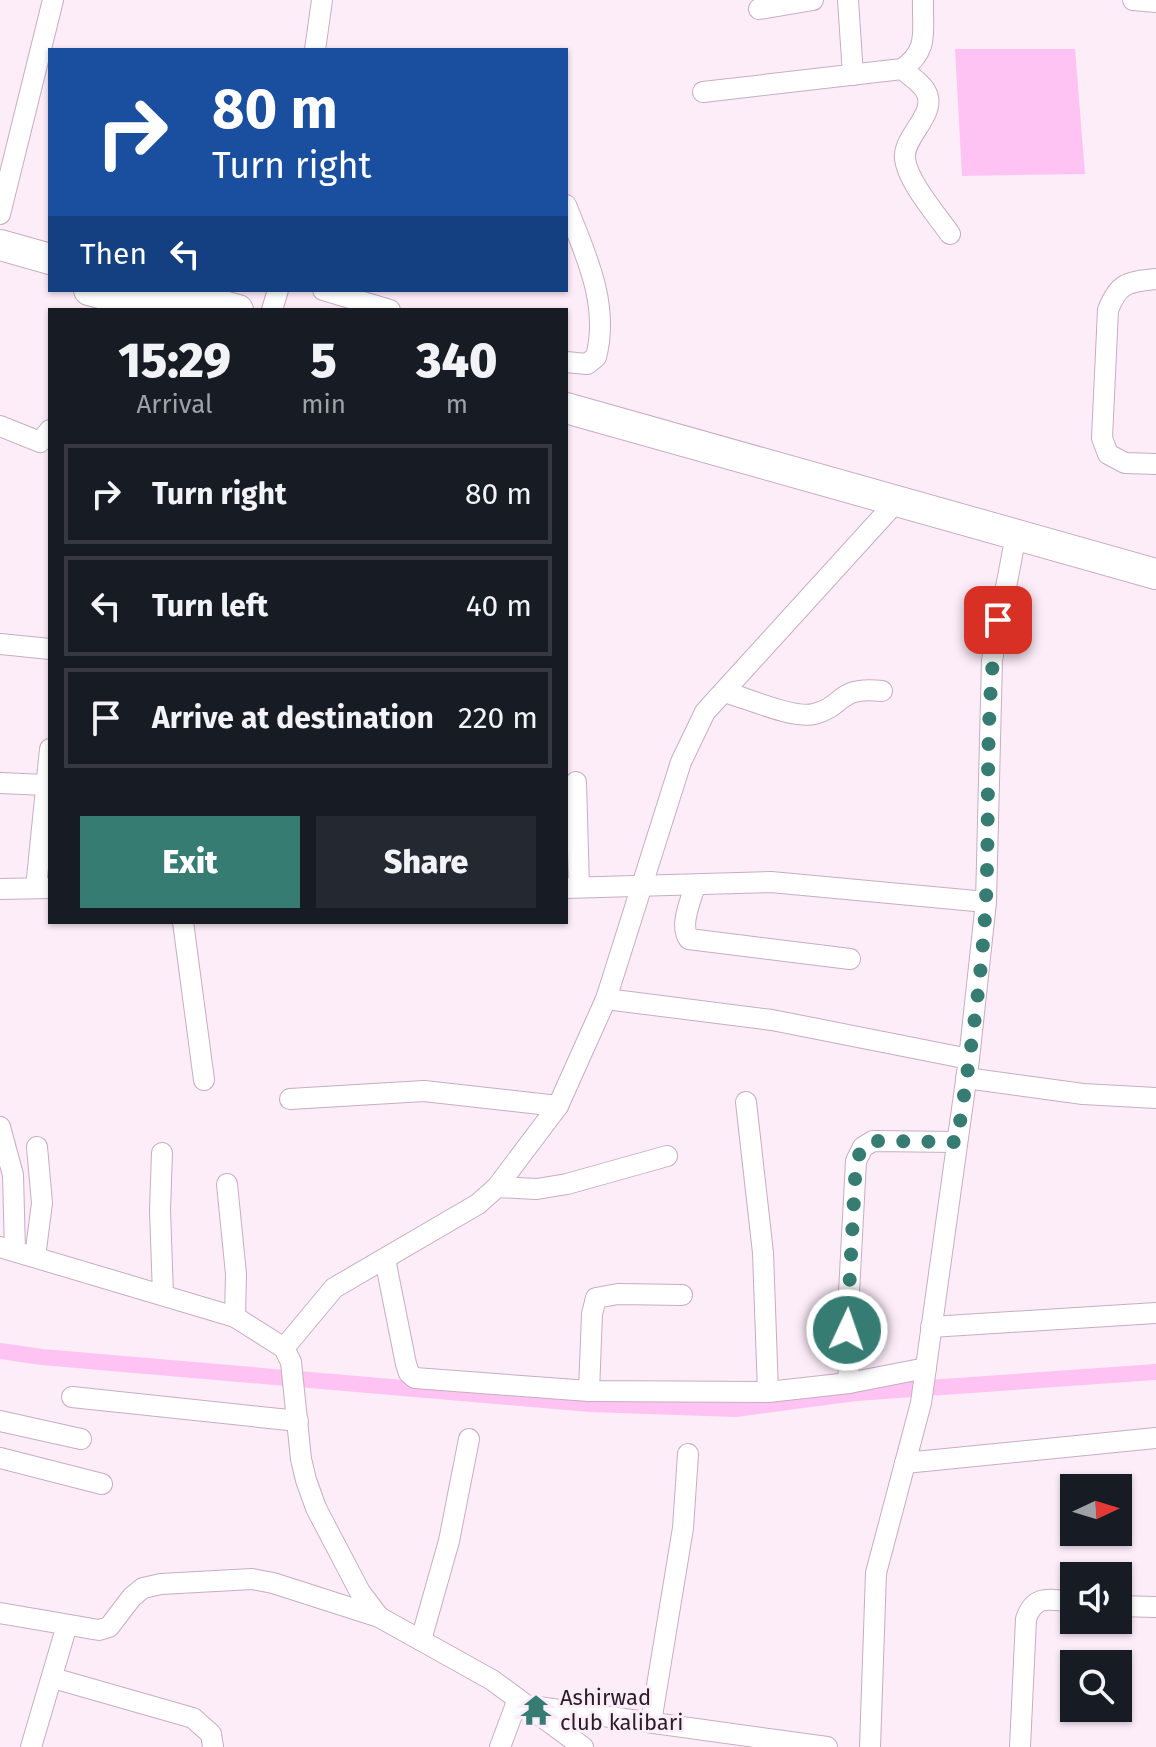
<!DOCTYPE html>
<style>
body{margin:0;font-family:"Fira Sans",sans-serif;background:#242831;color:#f1f3f6;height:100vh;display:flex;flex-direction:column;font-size:30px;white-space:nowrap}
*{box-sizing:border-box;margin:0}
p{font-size:26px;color:#9ea1a6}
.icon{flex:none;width:44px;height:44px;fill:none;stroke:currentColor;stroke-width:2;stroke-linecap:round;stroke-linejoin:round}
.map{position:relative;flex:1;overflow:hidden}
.side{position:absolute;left:48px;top:308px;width:520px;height:616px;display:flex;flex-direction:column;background:#171b24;border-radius:0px;box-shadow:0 2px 6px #0004}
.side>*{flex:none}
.top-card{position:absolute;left:48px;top:48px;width:520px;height:244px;border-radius:0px;box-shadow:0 2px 6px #0004;background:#1a4fa0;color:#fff;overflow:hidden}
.needle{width:52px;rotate:86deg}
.buttons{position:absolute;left:1060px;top:1474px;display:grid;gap:16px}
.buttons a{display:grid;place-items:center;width:72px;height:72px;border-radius:0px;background:#171b24;box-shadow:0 2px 6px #0004;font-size:40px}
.pin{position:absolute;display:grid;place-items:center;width:68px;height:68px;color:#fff;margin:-34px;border-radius:16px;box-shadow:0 4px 12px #0006}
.me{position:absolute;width:88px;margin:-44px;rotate:3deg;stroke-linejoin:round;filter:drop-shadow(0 0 6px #0008)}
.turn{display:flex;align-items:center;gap:28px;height:168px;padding:0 32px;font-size:36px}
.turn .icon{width:104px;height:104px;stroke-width:2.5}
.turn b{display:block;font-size:56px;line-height:68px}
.then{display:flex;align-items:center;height:76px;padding:0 32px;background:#0003;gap:16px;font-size:30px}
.eta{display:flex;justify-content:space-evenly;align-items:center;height:136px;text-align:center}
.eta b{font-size:48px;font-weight:800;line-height:56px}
.cta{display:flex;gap:16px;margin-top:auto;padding:16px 32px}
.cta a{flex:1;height:92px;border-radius:0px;background:#367c73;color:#fff;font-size:32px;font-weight:800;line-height:92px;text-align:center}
.cta a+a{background:#242831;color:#f1f3f6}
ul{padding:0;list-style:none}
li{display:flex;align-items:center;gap:24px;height:100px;margin:0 16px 12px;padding:0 16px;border:4px solid #363941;border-radius:0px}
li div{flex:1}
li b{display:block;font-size:30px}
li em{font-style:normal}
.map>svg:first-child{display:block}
.water{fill:#fec3f2}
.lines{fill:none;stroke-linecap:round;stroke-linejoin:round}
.canal{stroke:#fec3f2;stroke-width:16}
.minor-casing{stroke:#c7adc1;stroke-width:22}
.highway-casing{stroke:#c7adc1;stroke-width:32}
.minor{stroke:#fff;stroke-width:20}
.highway{stroke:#fff;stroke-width:30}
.route{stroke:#367c73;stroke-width:14;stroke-dasharray:0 25.2}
.labels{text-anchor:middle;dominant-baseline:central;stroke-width:6;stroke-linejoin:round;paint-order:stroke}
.poi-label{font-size:22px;fill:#281f26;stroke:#fdedf9;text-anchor:start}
</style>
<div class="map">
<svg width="1156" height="1747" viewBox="0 0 1156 1747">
<rect width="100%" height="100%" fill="#fdedf9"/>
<path class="water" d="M955 49H1075L1085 174 962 176Z"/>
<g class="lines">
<path class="canal" d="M0 1351 42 1357 590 1404 735 1409 856 1393 1156 1372"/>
<defs>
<g id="minor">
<path d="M848 0 853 75"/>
<path d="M1133 0 1156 2"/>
<path d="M759 9 813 0"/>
<path d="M315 50 322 0"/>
<path d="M902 69C909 75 920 82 925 90 940 113 902 136 905 159 908 182 936 214 950 234"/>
<path d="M703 92 902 69C930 50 922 30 923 0"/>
<path d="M566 205C585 253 610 304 596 357L587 364 566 362"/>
<path d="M0 214 53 0"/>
<path d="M1156 279C1128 282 1119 282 1108 310L1102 438 1108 454 1125 463 1156 464"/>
<path d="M323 290 390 310"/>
<path d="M272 310 278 290"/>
<path d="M0 426 40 442 50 430"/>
<path d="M0 644 50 649"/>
<path d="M724 692C747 698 793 719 814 714 846 706 836 686 882 691"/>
<path d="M576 782 579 887"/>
<path d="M0 783 46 785"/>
<path d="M695 885C691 901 679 925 689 939L850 959"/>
<path d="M36 888 50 749"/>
<path d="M566 888 771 882 986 902"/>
<path d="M0 889 50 888"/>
<path d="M183 922 204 1080"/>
<path d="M606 999 772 1020 969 1059"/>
<path d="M966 1078 1083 1094 1156 1098"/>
<path d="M290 1099 424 1091 558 1106"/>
<path d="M746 1102 763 1253 768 1392"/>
<path d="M0 1127 13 1175 15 1251"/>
<path d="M162 1153 160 1210 163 1295"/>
<path d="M227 1184 236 1274 235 1317"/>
<path d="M497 1187 537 1189 567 1184 667 1156"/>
<path d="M0 1247 235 1317 284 1348 291 1362 301 1459 306 1480 316 1508 360 1592 379 1617 492 1680 583 1747"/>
<path d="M35 1257 42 1203 37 1147"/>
<path d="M385 1259 406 1364 409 1373 415 1378 589 1391 768 1392 849 1383 926 1368"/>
<path d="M931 1327 1156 1313"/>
<path d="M284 1348 334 1288 478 1204 497 1187 558 1106 606 999 681 762 705 712 896 502"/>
<path d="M849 1383 847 1330 856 1161 863 1147 873 1141 957 1142"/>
<path d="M589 1391 592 1314 596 1298 618 1294 682 1295"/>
<path d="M72 1397 298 1421"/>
<path d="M0 1421 81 1439"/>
<path d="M0 1458 102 1484"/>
<path d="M905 1463 1156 1438"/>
<path d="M1118 1606 1156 1607"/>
<path d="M0 1613 99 1630 109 1627 132 1597 143 1588 161 1584 252 1579 273 1583 379 1617"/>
<path d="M421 1640 449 1541 469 1439"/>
<path d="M53 1678 193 1718 211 1734 213 1747"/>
<path d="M531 1706 827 1747"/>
<path d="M651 1722 683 1528 688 1454"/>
<path d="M31 1747 67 1625"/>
<path d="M500 1747 518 1699"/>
<path d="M870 1747 876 1573 921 1403 969 1059 986 902 992 660 1016 535"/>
<path d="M1020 1747 1026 1619C1035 1593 1051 1600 1074 1602"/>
</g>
<g id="highway">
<path d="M0 245 50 259"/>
<path d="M89 290 162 310"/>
<path d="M163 290 238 310"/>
<path d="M566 408 1156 574"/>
</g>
</defs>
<use href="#minor" class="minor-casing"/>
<use href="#highway" class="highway-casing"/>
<use href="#minor" class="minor"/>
<use href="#highway" class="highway"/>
</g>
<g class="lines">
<path class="route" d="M847 1330 856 1161 863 1147 873 1141 957 1142C969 1062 982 980 986 899 990 806 984 712 998 620"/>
</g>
<defs>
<symbol id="temple-bare" viewBox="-9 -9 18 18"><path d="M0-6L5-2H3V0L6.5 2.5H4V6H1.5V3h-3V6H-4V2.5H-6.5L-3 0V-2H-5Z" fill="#367c73" stroke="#fdedf9" stroke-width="2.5" paint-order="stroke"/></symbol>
</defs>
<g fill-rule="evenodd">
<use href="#temple-bare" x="514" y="1688" width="44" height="44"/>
</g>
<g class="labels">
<g class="poi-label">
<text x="560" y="1697">Ashirwad<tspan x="560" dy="25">club kalibari</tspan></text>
</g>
</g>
</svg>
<div class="buttons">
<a><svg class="needle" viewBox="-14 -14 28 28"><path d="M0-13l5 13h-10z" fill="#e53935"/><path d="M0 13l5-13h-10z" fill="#9ea1a6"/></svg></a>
<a><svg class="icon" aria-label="sound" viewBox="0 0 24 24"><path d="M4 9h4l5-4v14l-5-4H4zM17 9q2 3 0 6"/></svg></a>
<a><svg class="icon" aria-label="search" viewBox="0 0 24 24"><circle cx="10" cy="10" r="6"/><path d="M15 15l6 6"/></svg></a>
</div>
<div class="pin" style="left:998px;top:620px;background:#d93025"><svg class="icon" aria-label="arrive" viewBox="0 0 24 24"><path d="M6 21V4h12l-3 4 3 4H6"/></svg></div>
<svg class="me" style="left:847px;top:1330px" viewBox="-20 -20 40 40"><circle r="17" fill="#367c73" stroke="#fff" stroke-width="3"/><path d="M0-11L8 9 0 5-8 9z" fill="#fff"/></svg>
<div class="top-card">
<div class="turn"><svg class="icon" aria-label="right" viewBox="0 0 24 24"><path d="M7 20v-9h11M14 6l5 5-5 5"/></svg><div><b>80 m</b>Turn right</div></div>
<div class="then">Then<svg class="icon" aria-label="left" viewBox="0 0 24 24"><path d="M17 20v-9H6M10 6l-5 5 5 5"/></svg></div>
</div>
<section class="side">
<div class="eta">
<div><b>15:29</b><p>Arrival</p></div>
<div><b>5</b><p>min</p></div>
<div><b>340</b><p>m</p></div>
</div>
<ul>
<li><svg class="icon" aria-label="right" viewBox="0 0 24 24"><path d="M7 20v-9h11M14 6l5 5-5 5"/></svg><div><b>Turn right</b></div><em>80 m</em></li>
<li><svg class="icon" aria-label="left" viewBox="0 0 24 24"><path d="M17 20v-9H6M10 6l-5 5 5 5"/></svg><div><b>Turn left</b></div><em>40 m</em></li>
<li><svg class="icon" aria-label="arrive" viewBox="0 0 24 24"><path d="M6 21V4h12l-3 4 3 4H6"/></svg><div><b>Arrive at destination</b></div><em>220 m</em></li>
</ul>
<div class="cta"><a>Exit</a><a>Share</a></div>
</section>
</div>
